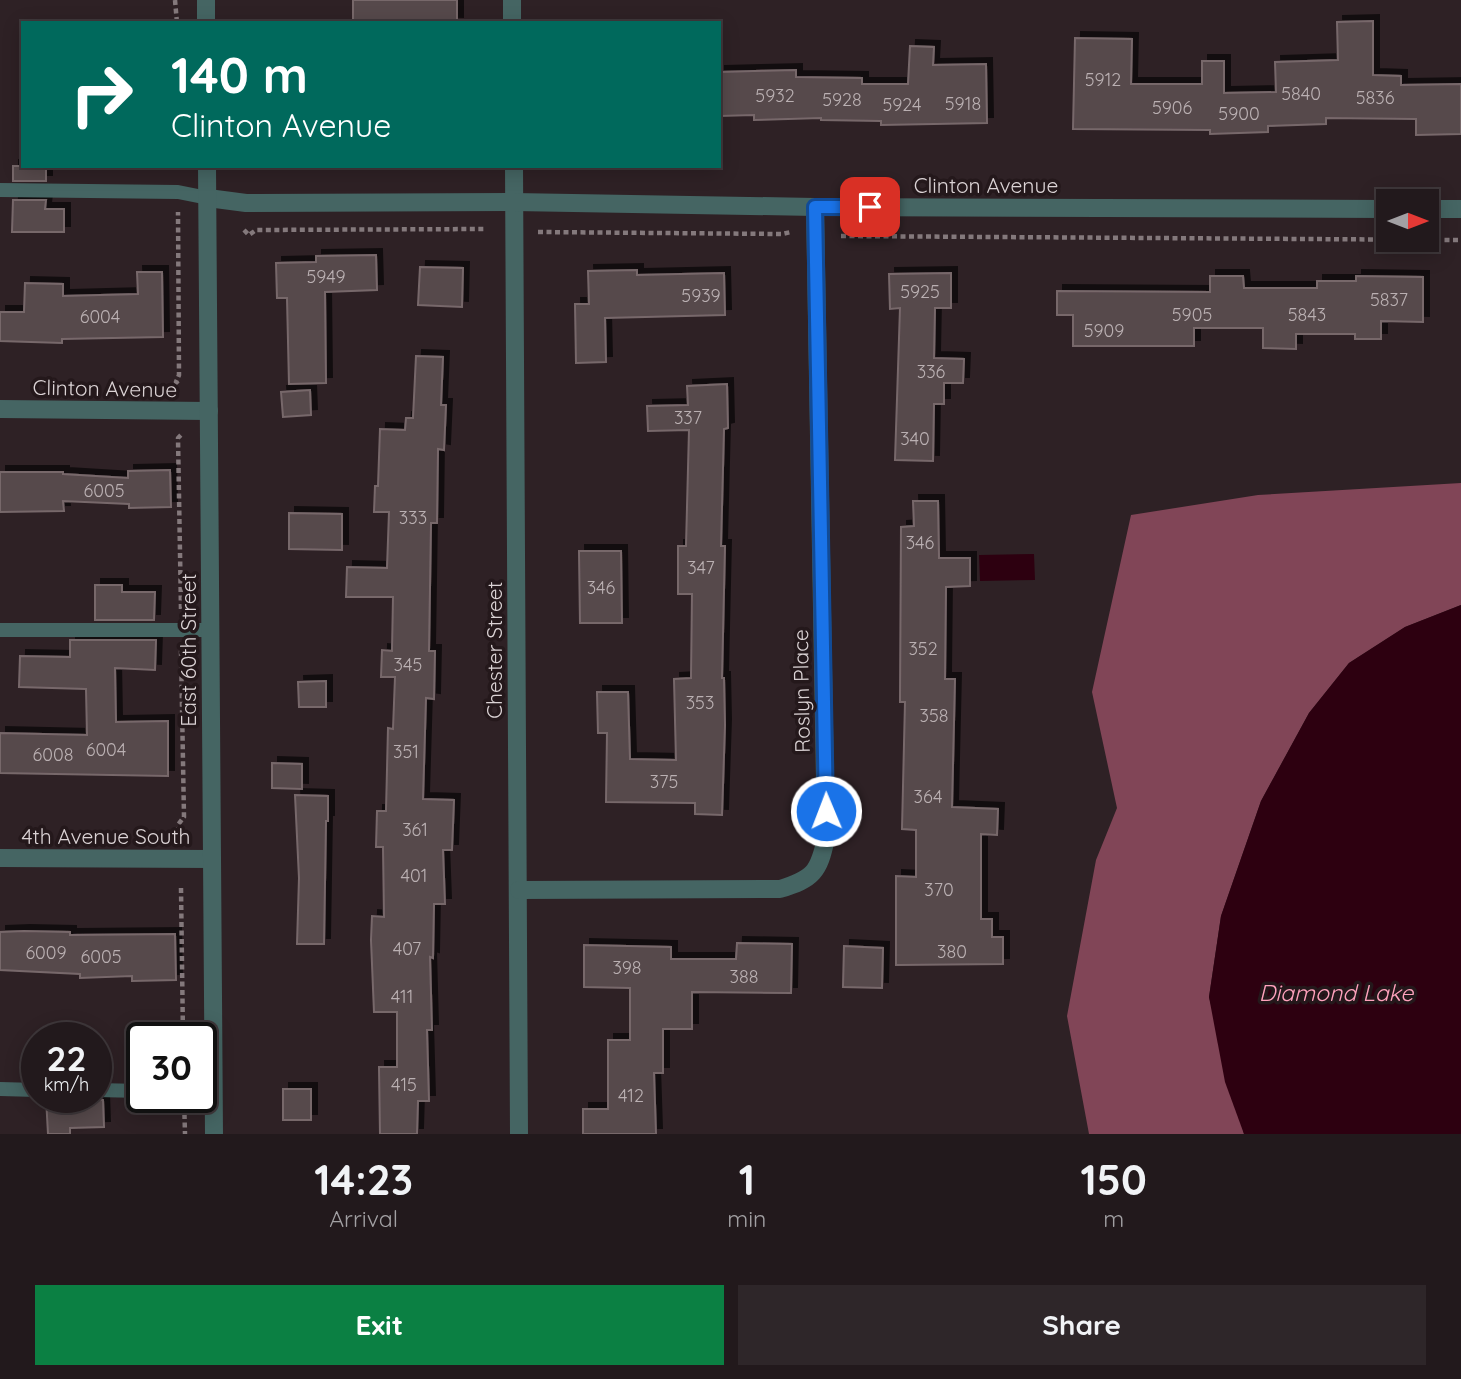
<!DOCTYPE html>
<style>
body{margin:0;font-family:Quicksand,sans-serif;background:#2e2629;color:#f1f3f6;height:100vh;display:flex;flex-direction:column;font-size:26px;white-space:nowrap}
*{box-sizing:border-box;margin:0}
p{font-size:23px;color:#a2a0a3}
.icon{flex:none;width:38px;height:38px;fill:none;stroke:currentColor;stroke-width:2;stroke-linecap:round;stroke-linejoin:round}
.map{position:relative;height:1134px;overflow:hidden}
.details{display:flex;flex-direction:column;background:#22191c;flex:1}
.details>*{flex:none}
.hud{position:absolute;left:21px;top:21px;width:700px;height:147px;border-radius:0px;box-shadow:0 4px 18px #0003,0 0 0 2px #3f383b;background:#00695c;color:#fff;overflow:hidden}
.needle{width:46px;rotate:90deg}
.fabs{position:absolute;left:1376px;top:189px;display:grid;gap:14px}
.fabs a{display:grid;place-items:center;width:63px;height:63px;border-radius:0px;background:#22191c;box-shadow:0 4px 18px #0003,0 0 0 2px #3f383b;font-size:35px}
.speed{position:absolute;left:21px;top:1022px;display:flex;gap:14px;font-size:35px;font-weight:700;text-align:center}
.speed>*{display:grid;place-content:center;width:91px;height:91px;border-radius:50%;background:#22191c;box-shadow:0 4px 18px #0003,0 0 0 2px #3f383b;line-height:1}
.speed small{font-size:18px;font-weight:400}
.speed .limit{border:4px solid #111;border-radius:10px;background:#fff;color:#111}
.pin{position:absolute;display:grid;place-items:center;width:60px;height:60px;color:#fff;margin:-30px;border-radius:14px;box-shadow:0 4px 10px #0006}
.me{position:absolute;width:77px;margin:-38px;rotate:359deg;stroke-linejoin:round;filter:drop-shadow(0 0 5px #0008)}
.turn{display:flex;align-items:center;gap:24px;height:147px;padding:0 35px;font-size:32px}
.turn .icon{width:91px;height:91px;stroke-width:2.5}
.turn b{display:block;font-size:49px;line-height:60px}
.eta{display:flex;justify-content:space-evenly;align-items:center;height:119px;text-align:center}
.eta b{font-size:42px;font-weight:700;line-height:49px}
.button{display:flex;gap:14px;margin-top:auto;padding:14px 35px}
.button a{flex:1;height:80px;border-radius:0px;background:#0b8043;color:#fff;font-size:28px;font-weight:700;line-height:80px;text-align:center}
.button a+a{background:#2e2629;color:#f1f3f6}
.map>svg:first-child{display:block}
.forest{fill:#814557}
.water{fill:#2d0010}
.building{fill:#56484b;stroke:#77686b;stroke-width:2;filter:url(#shadow)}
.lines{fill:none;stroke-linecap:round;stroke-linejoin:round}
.path{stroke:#84797c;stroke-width:4.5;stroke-dasharray:5 3.5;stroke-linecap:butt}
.service{stroke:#456563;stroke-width:14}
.minor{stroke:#456563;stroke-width:18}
.tertiary{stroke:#456563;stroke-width:18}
.route-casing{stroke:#114b97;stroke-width:18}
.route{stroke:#1a73e8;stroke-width:12}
.labels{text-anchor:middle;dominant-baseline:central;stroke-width:7;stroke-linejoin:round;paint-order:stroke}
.number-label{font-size:18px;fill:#bab0b2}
.street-label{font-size:21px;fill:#dbd3d5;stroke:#24181b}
.water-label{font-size:23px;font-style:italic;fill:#ffa2bd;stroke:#24181b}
</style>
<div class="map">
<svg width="1461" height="1134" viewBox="0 0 1461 1134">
<defs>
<filter id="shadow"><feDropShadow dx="6" dy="-6" stdDeviation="0" flood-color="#0009"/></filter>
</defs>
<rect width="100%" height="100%" fill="#2e2125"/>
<path class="forest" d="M1461 483V605L1405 627 1349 663 1309 713 1261 801 1221 916 1209 997 1244 1134H1089L1067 1016 1096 860 1117 808 1092 692 1131 515 1258 495Z"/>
<g class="water">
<path d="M1034 554 1035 580 980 581 979 555Z"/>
<path d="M1461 605V1134H1244L1225 1082 1209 997 1221 916 1261 801 1309 713 1349 663 1405 627Z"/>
</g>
<g class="building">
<path d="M353 0H457V23L353 20Z"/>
<path d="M1373 21V75L1401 76V85L1461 84V134L1416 135V119L1326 118V124L1268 126V132L1210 134V130L1073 129 1075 38 1132 39 1131 84H1202V61H1224V93L1276 92 1275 62 1338 60 1337 22Z"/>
<path d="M910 46 934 47 933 65 986 64 987 123 881 125V121L821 120V118L754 120V115L719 116V72L796 70V77L862 78V84H908Z"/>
<rect x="13" y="166" width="33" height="15"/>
<path d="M13 200H46L45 209H64V232H12Z"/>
<path d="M376 255 377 290 325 292 326 383 289 384 287 298H277L276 263 316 262V256Z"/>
<path d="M420 267 463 268 462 307 418 305Z"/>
<path d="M637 270V275L724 273 725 315 605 318 606 362 576 363 575 304H589L588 271Z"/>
<path d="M137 272H162L163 337 62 339V343L0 341V312H24L25 283 63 284V296L138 294Z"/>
<path d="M951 273V308H935L934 358 964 359 963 383H944V404H934L933 461 895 460 900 308 890 309 889 274Z"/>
<path d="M1210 276H1243L1244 288H1317V281H1356V276L1423 277V322L1381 321V339H1355V334H1296V349L1263 348V328H1194V346H1073V315H1057V291L1210 292Z"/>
<path d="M416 356 443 357 441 405H446L444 450 438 449 437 523H431L429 651H435L434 699 426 698 423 799 454 800 452 850H443L445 904H434L433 958 430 957 432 1030H427L429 1101H418L417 1134H380L379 1067H397V1012H374L371 940 372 916 384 917 383 847H376L377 811H386L388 728 393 729 395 677H381L382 650 392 651 393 597H346L347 567 387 568 389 512H374L375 486H378L380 429 405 430 406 418H413Z"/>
<path d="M727 384 728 428 724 429 721 546H725L722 678H724L725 725 722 815 695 814V803L606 802 607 733H598L597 692H628L630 759 676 760 674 679 691 678 692 594H678V546H686L689 430 648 431 647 406 688 405 687 386Z"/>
<path d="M310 390 311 415 283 417 281 392Z"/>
<path d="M170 470 171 507 129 508V504L63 501 64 511 0 512V472H63V474L128 478V471Z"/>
<path d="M913 501H938L939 558H970V586L946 587 945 679H955L952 807 998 809 997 835 981 834V919H992V937H1003V964L896 965V876L916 877V830L902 829 905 702H900L901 527 914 526Z"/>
<path d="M289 513 342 514V550L289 549Z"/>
<path d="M579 551H621L622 623H580Z"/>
<path d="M95 585H122V592H155L154 620H95Z"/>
<path d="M70 640H156L155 670 115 668 116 722 168 721V776L0 773V733L87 735 86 689 19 687 20 656 70 657Z"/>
<path d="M326 681V707H299L298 682Z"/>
<path d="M272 763 302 764V789L272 788Z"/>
<path d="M295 795 328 796V821H326L324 944H297L299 878Z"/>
<path d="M24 931 70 932V935L175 934 176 980 132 981V976L80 978V974L0 970V932Z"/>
<path d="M737 943 792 944 791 993 692 992V1029H663V1073H654L656 1134H583V1109H608V1040H630V988L584 987V945L671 947V959H736Z"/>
<path d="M844 946 883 948 882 988 843 987Z"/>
<rect x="283" y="1089" width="28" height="31"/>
<path d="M46 1097H90L103 1100 104 1127 70 1128V1134H48Z"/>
</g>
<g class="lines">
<g class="path">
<path d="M175 0 177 23"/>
<path d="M244 230 249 235 256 230 484 229"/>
<path d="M538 232 782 234 791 232"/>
<path d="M841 236 1461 240"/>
<path d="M178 384 176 382 179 375 178 212"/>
<path d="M181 609 178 438 182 434"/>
<path d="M180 831 177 826 184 817 181 650"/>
<path d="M181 888 183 1038"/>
<path d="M184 1097 185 1134"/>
</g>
<g class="service">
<path d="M0 190 178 192 208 198"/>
<path d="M0 630H210"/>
<path d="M0 1089 37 1090"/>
<path d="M96 1090 142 1091"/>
</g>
<g class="minor">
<path d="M512 0V23"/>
<path d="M514 166 519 1134"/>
<path d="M208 198 246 203 514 202 815 207 1388 209"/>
<path d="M1426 209H1461"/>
<path d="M0 409 209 411"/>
<path d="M0 858 212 859"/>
<path d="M519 890 780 889C813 879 819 872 826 838L815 207"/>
</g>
<g class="tertiary">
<path d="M206 0V23"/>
<path d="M207 166 214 1134"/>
</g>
</g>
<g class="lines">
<defs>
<path id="route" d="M826 811 815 207H870"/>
</defs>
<use href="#route" class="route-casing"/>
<use href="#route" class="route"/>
</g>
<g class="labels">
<g class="number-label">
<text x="1103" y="79">5912</text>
<text x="1301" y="93">5840</text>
<text x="775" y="95">5932</text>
<text x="1375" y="97">5836</text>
<text x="842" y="99">5928</text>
<text x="963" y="103">5918</text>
<text x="902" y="104">5924</text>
<text x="1172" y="107">5906</text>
<text x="1239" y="113">5900</text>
<text x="326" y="276">5949</text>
<text x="920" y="291">5925</text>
<text x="701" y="295">5939</text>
<text x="1389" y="299">5837</text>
<text x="1192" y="314">5905</text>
<text x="1307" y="314">5843</text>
<text x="100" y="316">6004</text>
<text x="1104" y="330">5909</text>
<text x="931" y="371">336</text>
<text x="688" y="417">337</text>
<text x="915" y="438">340</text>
<text x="104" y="490">6005</text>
<text x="413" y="517">333</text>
<text x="920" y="542">346</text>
<text x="701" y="567">347</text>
<text x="601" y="587">346</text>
<text x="923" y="648">352</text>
<text x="408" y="664">345</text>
<text x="700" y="702">353</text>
<text x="934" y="715">358</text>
<text x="106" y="749">6004</text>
<text x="406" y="751">351</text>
<text x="53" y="754">6008</text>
<text x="664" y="781">375</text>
<text x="928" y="796">364</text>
<text x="415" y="829">361</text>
<text x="414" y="875">401</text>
<text x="939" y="889">370</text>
<text x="407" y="948">407</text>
<text x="952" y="951">380</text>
<text x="46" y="952">6009</text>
<text x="101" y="956">6005</text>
<text x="627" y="967">398</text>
<text x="744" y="976">388</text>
<text x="402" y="996">411</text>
<text x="404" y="1084">415</text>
<text x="631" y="1095">412</text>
</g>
<g class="street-label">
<text x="986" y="185">Clinton Avenue</text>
<text transform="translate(105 388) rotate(1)">Clinton Avenue</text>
<text transform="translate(188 650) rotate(-90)">East 60th Street</text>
<text transform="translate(494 650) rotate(-90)">Chester Street</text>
<text transform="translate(801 691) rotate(-91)">Roslyn Place</text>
<text x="106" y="836">4th Avenue South</text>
</g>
<g class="water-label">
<text x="1336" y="992">Diamond Lake</text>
</g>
</g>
</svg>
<div class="fabs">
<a><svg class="needle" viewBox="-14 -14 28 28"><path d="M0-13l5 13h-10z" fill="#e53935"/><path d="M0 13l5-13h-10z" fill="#a2a0a3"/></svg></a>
</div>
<div class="speed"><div>22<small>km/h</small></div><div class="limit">30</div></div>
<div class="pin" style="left:870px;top:207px;background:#d93025"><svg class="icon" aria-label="arrive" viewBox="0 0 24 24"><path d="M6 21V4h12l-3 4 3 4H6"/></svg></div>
<svg class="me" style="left:826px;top:811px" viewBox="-20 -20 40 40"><circle r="17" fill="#1a73e8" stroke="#fff" stroke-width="3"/><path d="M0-11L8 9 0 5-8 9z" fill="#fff"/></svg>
<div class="hud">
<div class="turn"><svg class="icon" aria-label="right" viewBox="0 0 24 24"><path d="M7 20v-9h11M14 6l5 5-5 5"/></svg><div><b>140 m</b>Clinton Avenue</div></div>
</div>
</div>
<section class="details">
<div class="eta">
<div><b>14:23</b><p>Arrival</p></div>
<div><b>1</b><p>min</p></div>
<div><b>150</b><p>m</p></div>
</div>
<div class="button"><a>Exit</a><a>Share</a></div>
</section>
